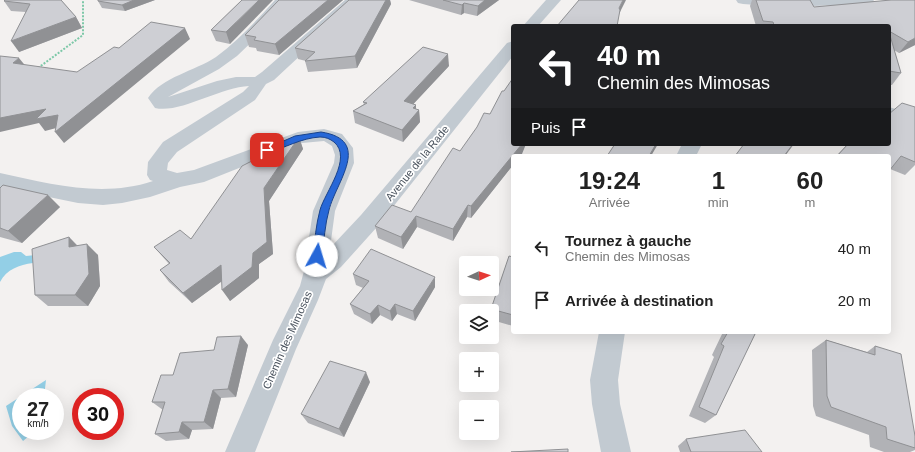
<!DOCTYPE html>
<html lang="fr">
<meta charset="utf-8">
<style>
body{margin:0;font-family:Arial,sans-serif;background:#f2f2f2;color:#222;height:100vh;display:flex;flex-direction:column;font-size:15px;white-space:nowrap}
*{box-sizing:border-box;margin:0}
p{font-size:13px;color:#767676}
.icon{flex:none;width:22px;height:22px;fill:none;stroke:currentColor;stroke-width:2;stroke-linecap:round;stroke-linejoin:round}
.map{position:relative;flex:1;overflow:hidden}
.panel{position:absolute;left:511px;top:154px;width:380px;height:180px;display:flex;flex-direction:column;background:#fff;border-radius:4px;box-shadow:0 4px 16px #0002}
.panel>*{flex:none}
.guide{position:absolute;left:511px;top:24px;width:380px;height:122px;border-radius:4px;box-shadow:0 4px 16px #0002;background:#202124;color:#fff;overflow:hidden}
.needle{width:26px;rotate:87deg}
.controls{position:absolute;left:459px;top:256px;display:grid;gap:8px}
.controls a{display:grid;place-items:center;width:40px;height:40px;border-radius:4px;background:#fff;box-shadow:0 4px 16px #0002;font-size:20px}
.speed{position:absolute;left:12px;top:388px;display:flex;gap:8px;font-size:20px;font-weight:700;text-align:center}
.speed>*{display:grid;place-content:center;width:52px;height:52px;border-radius:50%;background:#fff;box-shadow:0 4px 16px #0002;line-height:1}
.speed small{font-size:10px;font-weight:400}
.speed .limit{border:6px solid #d22;background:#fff;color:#111}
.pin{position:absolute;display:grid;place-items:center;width:34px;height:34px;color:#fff;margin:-17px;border-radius:8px;box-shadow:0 2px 6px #0006}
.me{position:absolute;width:44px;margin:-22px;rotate:6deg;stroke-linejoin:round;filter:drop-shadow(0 0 3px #0008)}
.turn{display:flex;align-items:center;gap:14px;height:84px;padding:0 20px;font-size:18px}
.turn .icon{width:52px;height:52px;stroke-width:2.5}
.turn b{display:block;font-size:28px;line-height:34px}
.then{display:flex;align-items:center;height:38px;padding:0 20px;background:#0003;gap:8px;font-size:15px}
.eta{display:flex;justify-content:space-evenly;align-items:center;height:68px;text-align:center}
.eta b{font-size:24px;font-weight:700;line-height:28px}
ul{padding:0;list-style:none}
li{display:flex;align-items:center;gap:12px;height:52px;padding:0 20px}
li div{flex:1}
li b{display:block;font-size:15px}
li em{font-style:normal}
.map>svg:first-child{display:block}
.water{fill:#93cfe6}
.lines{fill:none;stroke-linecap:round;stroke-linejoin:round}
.path{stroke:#7dc8a8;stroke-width:2;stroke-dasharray:2 1.5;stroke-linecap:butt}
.service{fill:#c2cad1;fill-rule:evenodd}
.minor{fill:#c2cad1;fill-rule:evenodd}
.wall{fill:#b1b2b6}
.shaded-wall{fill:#909194}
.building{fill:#cecfd4;stroke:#909194}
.route{fill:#2667d7;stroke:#19438c}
.labels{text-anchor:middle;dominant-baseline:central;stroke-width:3.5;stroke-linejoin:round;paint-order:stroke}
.street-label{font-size:11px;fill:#49525d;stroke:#fff}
</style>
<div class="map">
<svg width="915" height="452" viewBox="0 0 915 452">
<rect width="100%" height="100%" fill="#f3f1f0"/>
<g class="water">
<path d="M14 252H21L26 256 36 255 33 263C19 265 7 269 0 282V257Z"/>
<path d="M46 380 44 397H21V431H35L23 441 12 426 6 406Z"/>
</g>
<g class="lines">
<path class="path" d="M38 68 83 35V0"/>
<path class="service" d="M889 107 915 115V122L889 114Z"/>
<g class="minor">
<path d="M275 0H290L264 30 237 56 219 69 168 97 217 81 236 77H255L262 72 345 0H360L274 80 266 84 255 100 177 152 168 163 167 170 177 173 194 170 298 132 324 129 342 134 353 148 354 163 335 211 330 248 361 215 507 43 513 41V56L377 227 341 267 326 279 318 300 296 349 255 452H225L273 340 300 286 304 271 313 211 334 163 335 155 332 146 324 141 302 143 204 182 180 187 150 197 122 203 103 205 78 203 0 187V173C50 184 103 198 153 181L150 180 147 175 148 162 163 142 243 92 249 86C220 87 180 114 155 108L148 98C162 77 195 71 216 57 238 41 257 20 275 0Z"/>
<path d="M546 0H561L538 26H523Z"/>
<path d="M736 0H874L872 3 867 4 786 7 743 4 738 3Z"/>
<path d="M682 144H702L696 156H676Z"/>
<path d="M599 332H625L618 380 620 404 631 452H601L592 404 590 380Z"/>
</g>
</g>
<g class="wall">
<path d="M61 0 76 17 82 28 19 52 26 12 11 11 4 1Z"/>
<path d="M155 0 125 11 102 8 98 1Z"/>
<path d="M242 0 230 44 216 41 211 30Z"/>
<path d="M279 0H343L279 55 257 51 256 48 249 47 245 35Z"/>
<path d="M349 0H390L391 4 357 68 308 72 305 61H306L298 59 295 48Z"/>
<path d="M409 0H499L477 16 464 13 461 15Z"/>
<path d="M752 0H810L814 7 891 0 915 45 899 53 894 50 901 73 892 85H889V26H756L750 6Z"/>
<path d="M449 66 413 104 416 105V109L419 110 420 122 403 142 355 123 353 111 364 104 363 102Z"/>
<path d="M504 91 522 154 520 156H513V165L471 218 467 217 453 241 417 227 403 249 378 238 375 226 411 212 490 114Z"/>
<path d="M915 107V165L905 175 890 169 889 156H836L848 144Z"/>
<path d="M299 137 303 149 269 201 273 254 259 264V278L230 301 222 281 192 303 169 282 160 270 169 264 154 247 191 239Z"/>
<path d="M0 188 60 207 22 243 0 237Z"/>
<path d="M69 237 77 245 98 255 100 286 88 306H48L35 295Z"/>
<path d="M513 257V326L492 320V311H491V309Z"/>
<path d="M353 274 435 287 415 321 397 314 392 321 380 315 372 324 354 314 350 304 363 288 356 285Z"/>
<path d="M723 332H756L716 415 705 423 689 416 714 357 712 355Z"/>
<path d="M826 340 867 352 875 346 915 436V450L910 452H884L870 447 869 435 816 416 813 406 812 350Z"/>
<path d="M248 345 236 397 221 398 213 429 192 430 189 439 166 441 155 434 163 410 152 402 173 375 214 350Z"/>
<path d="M370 382 344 437 308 423 301 414Z"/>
<path d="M686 439 762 452H680L678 446Z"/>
</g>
<g class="shaded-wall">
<path d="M134 0H155L125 11 122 5Z"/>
<path d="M259 0H273L230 44 226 32Z"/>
<path d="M328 0H343L279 55 275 44Z"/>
<path d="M386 0H390L391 4 357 68 355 56Z"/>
<path d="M485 0H499L477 16 478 6Z"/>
<path d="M623 0H626L616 20 619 8Z"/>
<path d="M464 3V13L461 15 462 5Z"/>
<path d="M76 17 82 28 19 52 11 41Z"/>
<path d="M185 28 190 39 64 143 55 132 60 127 45 131 39 123 0 132V118Z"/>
<path d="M915 38V45L899 53 908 42Z"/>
<path d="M448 54 449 66 405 113 404 101Z"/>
<path d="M19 58 28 69 13 63Z"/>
<path d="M416 105V113L419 110 420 122 403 142 402 130 413 108Z"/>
<path d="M299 137 303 149 269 201 273 254 259 264V278L230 301 222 290 253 253 264 188Z"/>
<path d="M522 144H526L522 154 520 156H513V165L471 218V206Z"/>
<path d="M656 144H658L651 156H649Z"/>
<path d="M793 144H794L785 156H784Z"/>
<path d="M48 195 60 207 22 243 8 231Z"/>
<path d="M468 205 467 217 453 241V229Z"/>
<path d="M416 216 417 227 403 249 401 237Z"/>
<path d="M69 237 80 249 69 247Z"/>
<path d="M87 244 98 255 100 286 88 306 75 295Z"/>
<path d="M221 265 229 276 192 303 183 293Z"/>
<path d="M435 277V287L415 321 413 311Z"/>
<path d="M395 304 397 314 392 321 390 311Z"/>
<path d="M378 305 380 315 372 324 370 314Z"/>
<path d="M241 336 248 345 236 397 228 389Z"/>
<path d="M366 372 370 382 344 437 339 429Z"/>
<path d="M213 390 221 398 213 429 204 422Z"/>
<path d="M182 422 192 430 189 439 179 432Z"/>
</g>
<g class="building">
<path d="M5 0H61L76 17 11 41 30 4 4 1Z"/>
<path d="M98 0H134L122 5 98 1Z"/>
<path d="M242 0H259L226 32 211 30Z"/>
<path d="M279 0H328L275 44 254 40 256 37 245 35Z"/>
<path d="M349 0H386L355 56 305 61 315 52 295 48Z"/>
<path d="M443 0H485L478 6 464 3 462 5Z"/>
<path d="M579 0H623L619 8 620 10 617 26H557Z"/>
<path d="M756 0H810L814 7 891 0H915V38L908 42 889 31V26H783L774 25 773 22 763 21Z"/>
<path d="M151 22 185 28 55 132 58 115 36 119 46 109 0 118V56L19 58 13 63 77 72 114 47 119 48Z"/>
<path d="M889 32 901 73 889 71Z"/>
<path d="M423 47 448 54 404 101 416 105 413 108 419 110 402 130 353 111 367 103 363 102Z"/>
<path d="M513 78V144H522L471 206 468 205 453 229 416 216 401 237 375 226 392 205 411 212 453 148 460 151 477 127 484 113 490 114 502 91H504Z"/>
<path d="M902 103 915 107V162L901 156 889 171V156H837L848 144H889V114Z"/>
<path d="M299 137 264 188 267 242 253 253 252 267 222 290 221 265 183 293 160 270 170 263 154 247 180 230 191 239 242 166Z"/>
<path d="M615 144H656L649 156H607Z"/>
<path d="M744 144H793L784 156H735Z"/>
<path d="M3 185 48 195 8 231 0 228V188Z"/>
<path d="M69 237V247L87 244 89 274 75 295H35L32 249Z"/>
<path d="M371 249 435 277 413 311 395 304 390 311 378 305 370 314 350 304 369 281 353 274Z"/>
<path d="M509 256 513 257V315L491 309Z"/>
<path d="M728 332H756L716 415 699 407 724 346 721 344Z"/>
<path d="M241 336 228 389 213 390 204 422H182L179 432 155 434 165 402H152L161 375H173L180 353 214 350 217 337Z"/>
<path d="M826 340 875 355V346L901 354 915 436V448L887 439 886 427 831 407 827 396Z"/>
<path d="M330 361 366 372 339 429 301 414Z"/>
<path d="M745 430 762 452H691L686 439Z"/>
<path d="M568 449V452H511Z"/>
</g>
<path class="route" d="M321 132C373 140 336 182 329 210 325 224 324 241 322 256L317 259 312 256C315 241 316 224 320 210 325 192 353 158 334 142 330 139 326 137 320 137 301 138 285 148 267 153L263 150 295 136Z"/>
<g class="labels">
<g class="street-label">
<text transform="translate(417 163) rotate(-51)">Avenue de la Rade</text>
<text transform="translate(287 340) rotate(-66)">Chemin des Mimosas</text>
</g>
</g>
</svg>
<div class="controls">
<a><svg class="needle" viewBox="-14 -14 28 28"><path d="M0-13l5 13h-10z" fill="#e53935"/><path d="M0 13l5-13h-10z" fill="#767676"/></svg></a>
<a><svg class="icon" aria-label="layers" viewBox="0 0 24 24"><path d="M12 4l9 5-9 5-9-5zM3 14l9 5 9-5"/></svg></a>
<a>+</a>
<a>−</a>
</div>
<div class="speed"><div>27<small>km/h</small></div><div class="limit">30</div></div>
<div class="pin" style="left:267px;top:150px;background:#d93025"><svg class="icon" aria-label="arrive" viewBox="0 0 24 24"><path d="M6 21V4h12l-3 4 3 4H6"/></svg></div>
<svg class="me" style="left:317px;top:256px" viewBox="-20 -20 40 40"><circle r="19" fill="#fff"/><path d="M0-13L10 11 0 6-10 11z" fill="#2667d7"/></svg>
<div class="guide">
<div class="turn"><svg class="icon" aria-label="left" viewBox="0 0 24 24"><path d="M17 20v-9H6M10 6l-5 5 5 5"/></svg><div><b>40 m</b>Chemin des Mimosas</div></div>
<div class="then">Puis<svg class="icon" aria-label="arrive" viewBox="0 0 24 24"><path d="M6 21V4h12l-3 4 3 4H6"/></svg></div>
</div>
<section class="panel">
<div class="eta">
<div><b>19:24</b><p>Arrivée</p></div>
<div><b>1</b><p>min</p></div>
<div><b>60</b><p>m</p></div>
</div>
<ul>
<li><svg class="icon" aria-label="left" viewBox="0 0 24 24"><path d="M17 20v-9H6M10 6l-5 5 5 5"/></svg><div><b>Tournez à gauche</b><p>Chemin des Mimosas</p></div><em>40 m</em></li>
<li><svg class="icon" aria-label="arrive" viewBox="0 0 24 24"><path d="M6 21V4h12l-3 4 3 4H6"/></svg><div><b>Arrivée à destination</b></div><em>20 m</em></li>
</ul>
</section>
</div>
